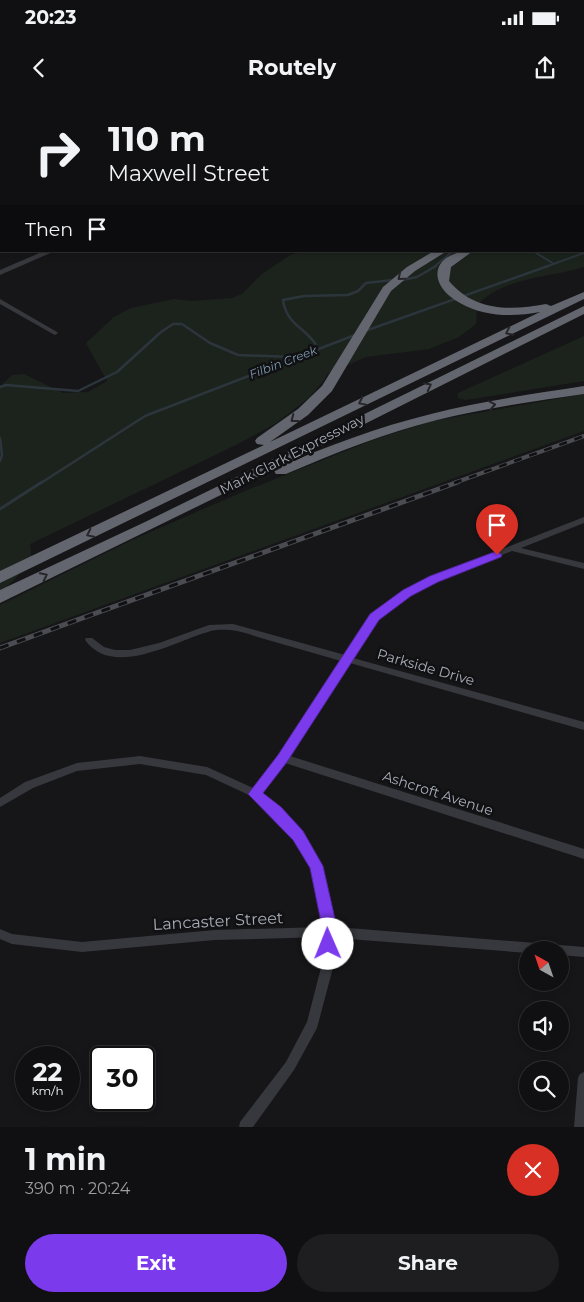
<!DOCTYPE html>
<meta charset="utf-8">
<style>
body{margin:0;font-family:Montserrat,sans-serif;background:#1e1e20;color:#f1f3f6;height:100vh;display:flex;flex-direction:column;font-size:19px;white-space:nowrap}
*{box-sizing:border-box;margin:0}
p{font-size:16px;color:#9c9d9f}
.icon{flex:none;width:28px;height:28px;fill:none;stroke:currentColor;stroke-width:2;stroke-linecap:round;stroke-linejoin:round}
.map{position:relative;height:1027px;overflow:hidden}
.side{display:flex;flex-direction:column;background:#101012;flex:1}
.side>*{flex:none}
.guide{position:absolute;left:0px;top:0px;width:585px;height:152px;box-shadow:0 2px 8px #0003,0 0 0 1px #303032;background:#101012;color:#f1f3f6;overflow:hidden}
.needle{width:32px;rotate:320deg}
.controls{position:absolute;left:519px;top:841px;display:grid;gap:10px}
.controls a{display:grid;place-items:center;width:50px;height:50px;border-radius:50%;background:#101012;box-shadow:0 2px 8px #0003,0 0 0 1px #303032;font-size:25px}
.speed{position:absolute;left:15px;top:946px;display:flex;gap:10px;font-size:25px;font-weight:700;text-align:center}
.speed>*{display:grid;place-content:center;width:65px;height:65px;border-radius:50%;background:#101012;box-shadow:0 2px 8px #0003,0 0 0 1px #303032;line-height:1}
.speed small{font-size:12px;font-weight:400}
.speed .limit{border:2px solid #111;border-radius:8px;background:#fff;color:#111}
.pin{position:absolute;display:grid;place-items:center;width:42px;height:42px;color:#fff;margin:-51px -21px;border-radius:50% 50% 50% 0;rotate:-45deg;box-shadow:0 0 5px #0007}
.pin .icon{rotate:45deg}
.me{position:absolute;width:55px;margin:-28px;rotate:359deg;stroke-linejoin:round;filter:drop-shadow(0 0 4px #0008)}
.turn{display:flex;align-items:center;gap:18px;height:105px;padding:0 25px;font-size:22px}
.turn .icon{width:65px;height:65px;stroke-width:2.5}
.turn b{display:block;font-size:35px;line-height:42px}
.then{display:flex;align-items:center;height:48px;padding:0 25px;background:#0003;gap:10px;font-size:19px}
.round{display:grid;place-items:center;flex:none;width:52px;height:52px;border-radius:26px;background:#1e1e20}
.summary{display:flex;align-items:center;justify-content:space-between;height:85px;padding:0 25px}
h1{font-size:30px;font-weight:700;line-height:38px}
.action{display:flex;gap:10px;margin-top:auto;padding:10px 25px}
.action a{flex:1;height:58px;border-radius:30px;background:#7c3aed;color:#fff;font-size:20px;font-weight:700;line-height:58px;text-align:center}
.action a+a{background:#1e1e20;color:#f1f3f6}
.status{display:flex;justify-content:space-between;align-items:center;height:35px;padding:0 25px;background:#101012;direction:ltr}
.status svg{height:14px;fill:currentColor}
header{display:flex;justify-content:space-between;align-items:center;height:65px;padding:0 25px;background:#101012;font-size:22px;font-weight:700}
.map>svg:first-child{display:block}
.green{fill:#1c231d}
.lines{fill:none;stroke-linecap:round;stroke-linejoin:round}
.stream-far2{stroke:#2c353c;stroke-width:2}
.stream-far1{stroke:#2c353c;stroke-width:2.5}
.stream{stroke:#2c353c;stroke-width:3}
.minor{fill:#37383d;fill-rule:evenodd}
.tertiary{fill:#37383d;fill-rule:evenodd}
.secondary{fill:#45474d;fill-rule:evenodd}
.motorway{fill:#63666e;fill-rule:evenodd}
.rail-far1-casing{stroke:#4a4c52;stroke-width:4}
.rail-casing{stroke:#4a4c52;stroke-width:5}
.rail-far1{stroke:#111113;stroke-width:2.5;stroke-dasharray:8;stroke-linecap:butt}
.rail{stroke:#111113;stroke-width:3;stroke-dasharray:9;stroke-linecap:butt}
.oneway{stroke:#26262a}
.route{fill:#7c3aed;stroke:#51269a}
.labels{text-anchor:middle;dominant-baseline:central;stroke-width:5;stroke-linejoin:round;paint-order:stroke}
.far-water-label{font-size:12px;font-style:italic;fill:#7f9bb3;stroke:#111113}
.street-label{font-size:14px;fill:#a8adb8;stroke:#111113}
.near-street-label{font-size:16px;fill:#a8adb8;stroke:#111113}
</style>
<div class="status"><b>20:23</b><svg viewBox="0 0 49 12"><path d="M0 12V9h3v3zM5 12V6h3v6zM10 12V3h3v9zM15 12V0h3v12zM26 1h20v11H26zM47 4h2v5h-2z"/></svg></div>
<header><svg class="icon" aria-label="back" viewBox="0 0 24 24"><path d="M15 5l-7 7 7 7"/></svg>Routely<svg class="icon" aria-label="share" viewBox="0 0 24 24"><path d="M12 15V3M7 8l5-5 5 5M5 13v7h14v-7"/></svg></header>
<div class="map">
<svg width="584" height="1027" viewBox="0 0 584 1027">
<rect width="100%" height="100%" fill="#161618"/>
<g class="green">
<path d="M584 121V167C548 178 504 177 477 205L476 224 459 237 429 249 366 257 327 274 325 279 310 297 275 324 236 345 30 444 32 461 0 494V286L12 275 24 274 63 293 88 292 107 281 86 243 114 217 131 208 174 199 192 201 232 198 242 194 262 174 290 155 303 151H584Z"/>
<path d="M584 236V281L466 300 458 298V293Z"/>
<path d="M584 294V331L0 543V505L132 440 245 391 373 340 432 321Z"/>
</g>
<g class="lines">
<g class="stream-far2">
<path d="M533 151 554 164"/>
<path d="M434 167 453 151"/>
<path d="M545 167 584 153"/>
</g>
<g class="stream-far1">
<path d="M402 180 417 177 436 166"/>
<path d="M365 231 548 166"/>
<path d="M318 248C307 227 287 227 283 200L304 196 348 195 358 191 366 183 393 180"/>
<path d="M0 287 6 285 78 291 117 272 161 232 173 224H182L210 243 238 255 293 257"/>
<path d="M0 338 2 355 0 361"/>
<path d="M41 383 145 316 355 235"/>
</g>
<path class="stream" d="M0 409 42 382"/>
<g class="minor">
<path d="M142 0H149V1H143Z"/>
<path d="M491 0H498V1H492Z"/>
<rect x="0" y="29" width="1" height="2"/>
<path d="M0 89 1 90V96L0 95Z"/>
<path d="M1 104V108L0 109V105Z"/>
<path d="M0 199 57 232 58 233 55 235 53 234 0 204Z"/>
<path d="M584 417V423L521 448 584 463V469L512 451 437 481 410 495 378 519 353 558 584 622V630L350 563 290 656 584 749V759L285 663 261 692 280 708 302 732 320 763 336 827 584 847V857L560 855V850H528V853L336 838 335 860 317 928 294 970 253 1027H239L240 1022 286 962 307 922 323 860 325 837 215 840 82 852 12 844 0 839V829L12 834 82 842 215 830 324 827 311 767 294 738 272 714 251 696 206 675 140 664 77 671 33 688 0 707V698L25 682 77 663 140 656 207 667 253 688 279 655 341 561C317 554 292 547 268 540 256 537 243 531 231 530 224 530 215 529 208 532 175 541 113 579 85 540L86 538H92L104 547 115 550H130L159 543 209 525 233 524 345 555 372 515 404 491 431 477Z"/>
<path d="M584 972V1027H574L578 978 580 974Z"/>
</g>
<path class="tertiary" d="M44 151H55L0 175V170Z"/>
<path class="secondary" d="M372 0H381V1H373Z"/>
<g class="motorway">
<path d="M434 151H447L415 171 391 191 332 291 308 315 270 342 540 212C514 217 484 217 460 203 424 183 433 151 473 151L451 167 449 181C474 211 510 211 546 204L551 206 584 192V199L0 483V471L264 345 257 344 255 341 257 338 298 309 322 286 383 187 407 167Z"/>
<path d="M584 206V214L277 368C327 346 378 327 431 314 481 301 533 294 584 286V294C535 301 485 308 437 320 385 333 335 353 286 374H276L274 371 276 368 0 503V490L145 422Z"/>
</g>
<defs>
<path id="rail-far1" d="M454 383 584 336"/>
<path id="rail" d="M0 548 458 382"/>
</defs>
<use href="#rail-far1" class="rail-far1-casing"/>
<use href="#rail" class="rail-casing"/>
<use href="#rail-far1" class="rail-far1"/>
<use href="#rail" class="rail"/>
</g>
<defs><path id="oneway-chevron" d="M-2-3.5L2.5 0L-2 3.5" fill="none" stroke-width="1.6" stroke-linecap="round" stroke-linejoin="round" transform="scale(1.25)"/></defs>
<g class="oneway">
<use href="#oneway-chevron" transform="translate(401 177) rotate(140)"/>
<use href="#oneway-chevron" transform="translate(509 232) rotate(154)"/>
<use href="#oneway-chevron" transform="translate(428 286) rotate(-27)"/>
<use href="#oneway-chevron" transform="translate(362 302) rotate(154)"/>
<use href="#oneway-chevron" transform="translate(492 305) rotate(-10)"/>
<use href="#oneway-chevron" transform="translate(294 319) rotate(143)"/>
<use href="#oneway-chevron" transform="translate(90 434) rotate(154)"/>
<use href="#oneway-chevron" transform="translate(44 476) rotate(-26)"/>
</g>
<path class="route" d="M497 451 502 455 501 457 438 482 411 496 379 520 287 662 263 693 281 707 303 731 323 766 338 832 334 849 328 851 323 849 321 844 323 832 310 768 293 740 248 694 278 655 370 514 403 490 430 476Z"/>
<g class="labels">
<g class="far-water-label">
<text transform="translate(283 262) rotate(-21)">Filbin Creek</text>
</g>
<g class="street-label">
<text transform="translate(292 354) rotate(-27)">Mark Clark Expressway</text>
<text transform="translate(426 567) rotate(16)">Parkside Drive</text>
<text transform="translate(438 693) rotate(18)">Ashcroft Avenue</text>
</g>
<g class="near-street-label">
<text transform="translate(218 821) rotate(-3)">Lancaster Street</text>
</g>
</g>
</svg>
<div class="controls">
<a><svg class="needle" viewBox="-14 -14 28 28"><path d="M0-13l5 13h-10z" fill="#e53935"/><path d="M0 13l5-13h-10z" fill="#9c9d9f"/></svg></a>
<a><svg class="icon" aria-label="sound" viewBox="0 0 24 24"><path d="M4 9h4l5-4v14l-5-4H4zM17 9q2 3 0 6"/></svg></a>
<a><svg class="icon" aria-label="search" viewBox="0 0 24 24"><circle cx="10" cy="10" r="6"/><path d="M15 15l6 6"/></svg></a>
</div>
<div class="speed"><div>22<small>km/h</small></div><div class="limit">30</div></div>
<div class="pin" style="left:497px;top:455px;background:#d93025"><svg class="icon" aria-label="arrive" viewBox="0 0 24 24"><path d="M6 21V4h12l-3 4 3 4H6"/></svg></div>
<svg class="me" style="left:328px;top:844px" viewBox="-20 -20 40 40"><circle r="19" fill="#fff"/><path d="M0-13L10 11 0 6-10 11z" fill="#7c3aed"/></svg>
<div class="guide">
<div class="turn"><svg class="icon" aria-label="right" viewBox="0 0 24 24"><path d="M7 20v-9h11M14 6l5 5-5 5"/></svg><div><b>110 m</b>Maxwell Street</div></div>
<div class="then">Then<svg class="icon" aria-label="arrive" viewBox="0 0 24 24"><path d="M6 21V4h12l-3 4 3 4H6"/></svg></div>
</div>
</div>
<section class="side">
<div class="summary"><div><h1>1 min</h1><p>390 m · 20:24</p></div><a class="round" style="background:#d93025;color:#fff"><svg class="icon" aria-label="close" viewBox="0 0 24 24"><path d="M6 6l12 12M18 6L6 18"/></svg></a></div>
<div class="action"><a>Exit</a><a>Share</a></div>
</section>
